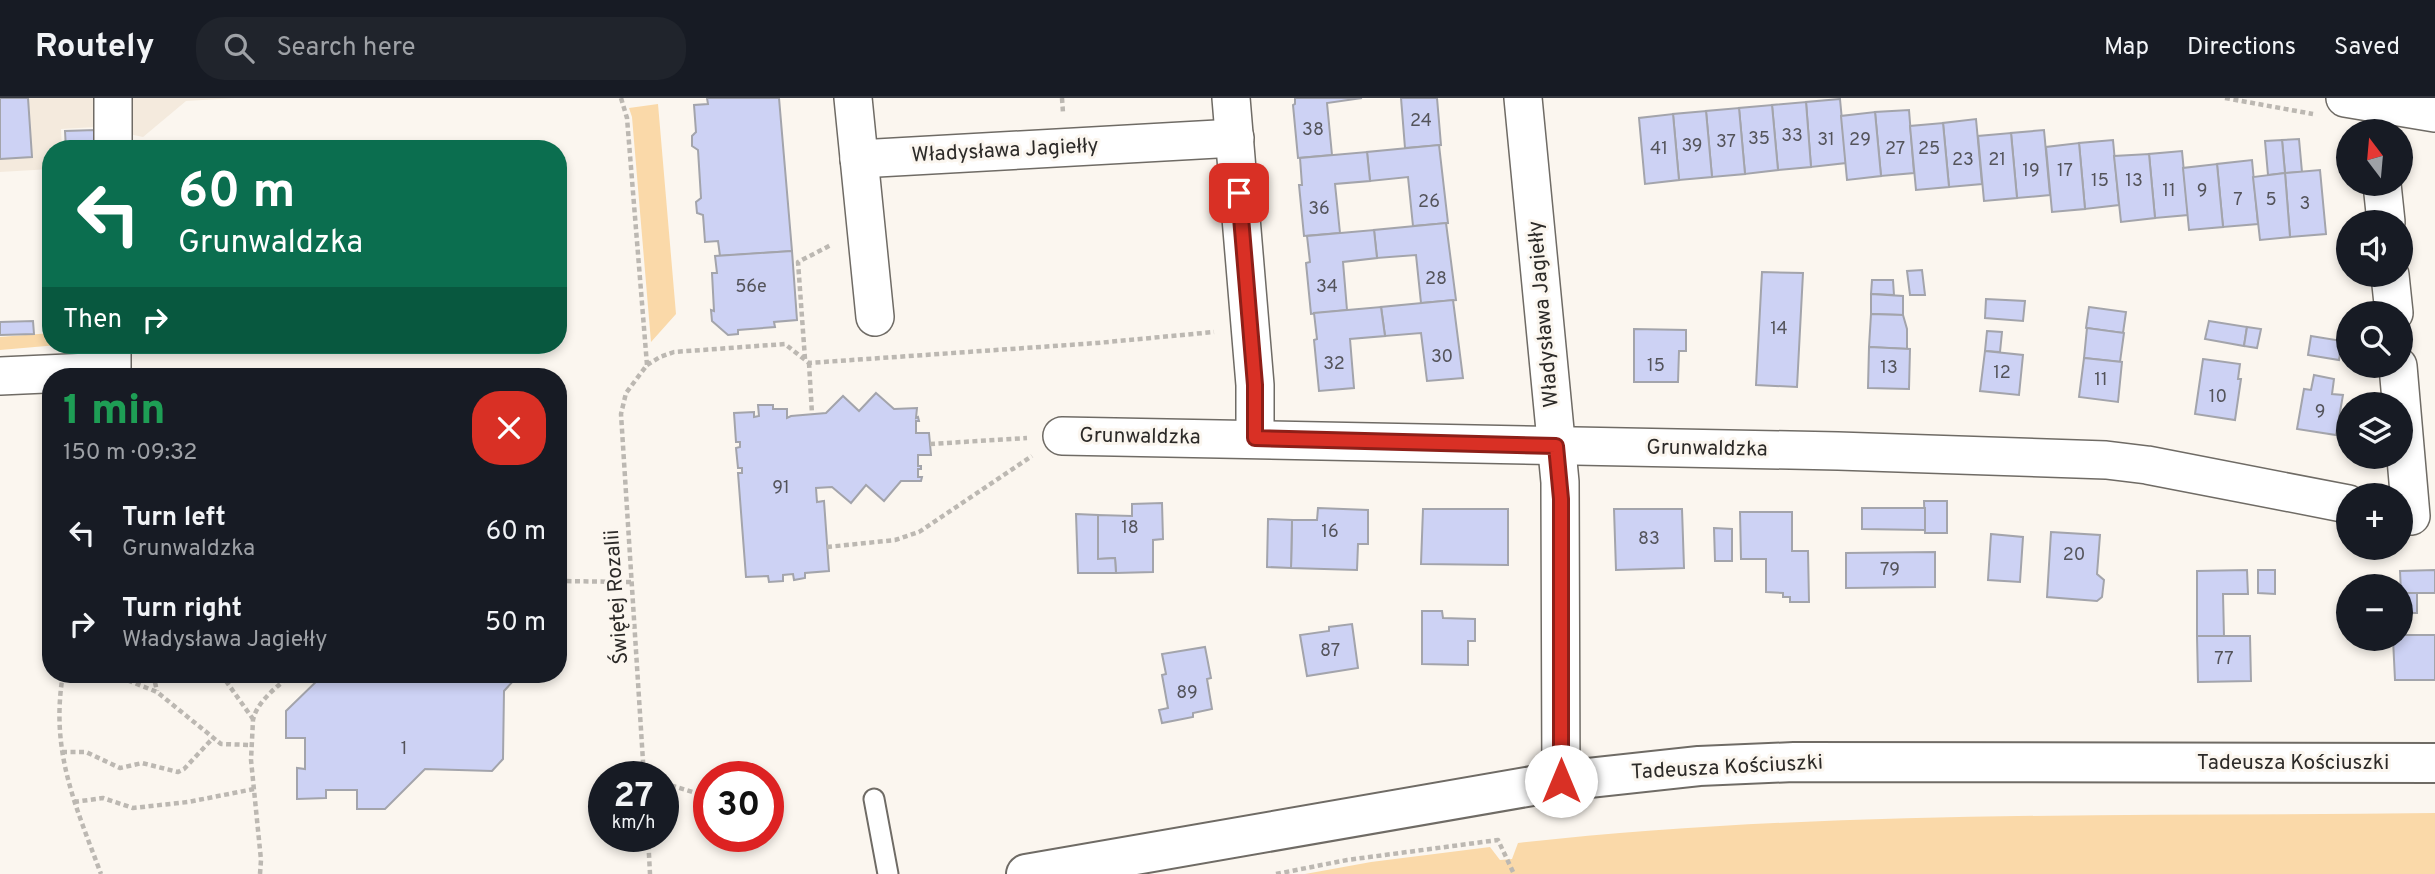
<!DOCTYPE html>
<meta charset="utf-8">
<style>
body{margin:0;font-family:Overpass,sans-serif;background:#20242c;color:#f1f3f6;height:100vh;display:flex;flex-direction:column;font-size:26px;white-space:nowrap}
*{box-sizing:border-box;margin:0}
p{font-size:23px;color:#9ea1a6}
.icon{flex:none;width:38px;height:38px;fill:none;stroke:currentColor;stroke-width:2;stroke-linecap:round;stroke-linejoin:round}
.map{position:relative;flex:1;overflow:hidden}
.details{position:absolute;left:42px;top:270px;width:525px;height:315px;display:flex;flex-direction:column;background:#171b24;border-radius:28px;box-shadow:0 4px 10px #0003}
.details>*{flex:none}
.hud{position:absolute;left:42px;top:42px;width:525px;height:214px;border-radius:28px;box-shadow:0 4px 10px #0003;background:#0b6e4f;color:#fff;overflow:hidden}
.needle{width:46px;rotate:344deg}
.controls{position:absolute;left:2336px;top:21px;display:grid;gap:14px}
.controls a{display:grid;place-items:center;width:77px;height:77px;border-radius:50%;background:#171b24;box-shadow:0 4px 10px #0003;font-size:35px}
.speed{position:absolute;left:588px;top:663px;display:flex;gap:14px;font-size:35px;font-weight:700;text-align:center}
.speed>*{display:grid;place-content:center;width:91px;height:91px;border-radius:50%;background:#171b24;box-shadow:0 4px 10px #0003;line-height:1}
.speed small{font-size:18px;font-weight:400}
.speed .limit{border:10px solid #d22;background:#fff;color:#111}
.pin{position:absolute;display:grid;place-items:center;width:60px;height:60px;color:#fff;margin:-30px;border-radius:14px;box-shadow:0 4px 10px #0006}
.me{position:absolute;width:77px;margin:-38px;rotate:0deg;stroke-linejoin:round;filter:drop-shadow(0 0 5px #0008)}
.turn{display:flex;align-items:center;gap:24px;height:147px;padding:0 21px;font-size:32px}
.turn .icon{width:91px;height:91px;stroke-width:2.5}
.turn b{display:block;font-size:49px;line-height:60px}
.then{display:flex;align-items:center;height:66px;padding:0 21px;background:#0003;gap:14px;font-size:26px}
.round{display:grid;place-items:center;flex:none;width:74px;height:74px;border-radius:28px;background:#20242c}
.overview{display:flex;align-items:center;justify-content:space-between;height:119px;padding:0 21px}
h1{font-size:42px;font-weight:800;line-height:52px;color:#1e9e55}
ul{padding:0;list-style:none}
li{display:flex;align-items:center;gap:21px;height:91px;padding:0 21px}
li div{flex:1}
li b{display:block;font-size:26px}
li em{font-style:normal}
header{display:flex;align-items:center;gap:42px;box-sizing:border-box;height:98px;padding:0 35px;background:#171b24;border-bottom:2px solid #363941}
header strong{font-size:33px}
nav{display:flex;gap:38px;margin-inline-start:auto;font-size:24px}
.search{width:490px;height:63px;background:#20242c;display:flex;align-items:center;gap:18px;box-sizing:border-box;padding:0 24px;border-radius:28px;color:#9ea1a6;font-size:26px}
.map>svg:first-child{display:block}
.built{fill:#f4eadd}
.green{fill:#fad9a9}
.building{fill:#cdd2f4;stroke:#a3a4ab;stroke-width:2}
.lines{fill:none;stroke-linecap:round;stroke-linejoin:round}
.lane-casing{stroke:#6f6b65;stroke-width:23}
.street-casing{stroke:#6f6b65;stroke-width:40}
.secondary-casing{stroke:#6f6b65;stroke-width:42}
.path{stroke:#bcb8b2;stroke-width:4.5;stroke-dasharray:5 3.5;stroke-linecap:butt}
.lane{stroke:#fff;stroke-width:19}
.street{stroke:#fff;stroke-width:37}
.secondary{stroke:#fff;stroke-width:38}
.route-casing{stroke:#8d1f18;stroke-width:18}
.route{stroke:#d93025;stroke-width:12}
.labels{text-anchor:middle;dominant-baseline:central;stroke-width:6;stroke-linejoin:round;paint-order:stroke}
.number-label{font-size:18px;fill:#54545b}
.street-label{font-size:21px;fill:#2c2a28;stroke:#fbf6ef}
</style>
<header>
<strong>Routely</strong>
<div class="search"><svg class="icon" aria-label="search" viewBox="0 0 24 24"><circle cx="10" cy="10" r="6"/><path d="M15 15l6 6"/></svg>Search here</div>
<nav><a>Map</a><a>Directions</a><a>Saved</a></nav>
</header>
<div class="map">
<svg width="2435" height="776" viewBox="0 0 2435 776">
<rect width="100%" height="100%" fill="#fbf6ef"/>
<path class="built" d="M0 0H235L186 3 143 39 96 29 61 31 62 51H51V71L0 74Z"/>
<g class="green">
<path d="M658 6 676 216 651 244 632 19 629 10Z"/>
<path d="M51 235V247H58L0 252V239Z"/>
<path d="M2435 715V776H1305L1371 764 1490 749 1500 762 1512 761 1518 745C1822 711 2129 719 2435 715Z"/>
</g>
<g class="building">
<path d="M0 0H28L32 59 0 61Z"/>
<path d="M707 0H779L792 153 720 158 718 143 705 144 703 117 697 115 696 104 701 100 698 52 692 48V38L696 34 694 7 708 6Z"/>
<path d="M1295 0H1362L1327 5 1332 57 1298 60 1293 7 1295 6Z"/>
<path d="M1401 0H1437L1441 47 1405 50Z"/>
<path d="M1840 1 1846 65 1811 69 1806 4Z"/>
<path d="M1806 4 1811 69 1778 72 1772 7Z"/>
<path d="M1772 7 1778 72 1745 76 1739 10Z"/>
<path d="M1739 10 1745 76 1712 79 1706 13Z"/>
<path d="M1909 12 1914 75 1881 78 1875 14Z"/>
<path d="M1706 13 1712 79 1679 82 1673 16Z"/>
<path d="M1875 14 1881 78 1847 82 1841 18Z"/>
<path d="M1673 16 1679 82 1645 86 1639 20Z"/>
<path d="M1976 21 1982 86 1949 89 1943 25Z"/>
<path d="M1943 25 1949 89 1916 92 1910 28Z"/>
<path d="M95 32 96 51H66L65 33Z"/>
<path d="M2044 32 2050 97 2017 100 2011 35Z"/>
<path d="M2011 35 2017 100 1984 103 1978 38Z"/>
<path d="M2299 41 2302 74 2285 75 2282 42Z"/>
<path d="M2113 42 2119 107 2085 111 2079 45Z"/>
<path d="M2282 42 2285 75 2268 77 2265 43Z"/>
<path d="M2079 45 2085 111 2052 114 2046 49Z"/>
<path d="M1439 47 1448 125 1413 128 1408 79 1370 83 1367 54Z"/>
<path d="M2182 53 2188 117 2155 120 2149 56Z"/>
<path d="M1367 54 1370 83 1335 86 1340 135 1304 138 1299 87H1302L1300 60Z"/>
<path d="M2149 56 2155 120 2121 124 2114 58Z"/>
<path d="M2252 62 2258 126 2223 129 2217 66Z"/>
<path d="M2217 66 2223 129 2189 132 2183 70Z"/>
<path d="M2320 72 2326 136 2290 139 2285 75Z"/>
<path d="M2285 75 2290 139 2260 142 2253 79Z"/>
<path d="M1446 125 1456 202 1421 205 1416 157 1377 160 1374 132Z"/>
<path d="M1374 132 1377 160 1343 164 1347 212 1311 216 1306 165 1310 164 1307 138Z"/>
<path d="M792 153 797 222 774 224 775 229 738 232V236L728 237 712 223 711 212 714 213 712 175H717L715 158Z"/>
<path d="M1922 172 1925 197H1910L1907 173Z"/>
<path d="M1762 174 1803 175 1797 289 1756 287Z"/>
<path d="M1872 182H1893L1894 197 1871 196Z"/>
<path d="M1871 196 1903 198V217L1871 216Z"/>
<path d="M1986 201 2025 203 2023 223 1985 220Z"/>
<path d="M1453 202 1463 280 1427 283 1421 235 1385 238 1381 209Z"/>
<path d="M1381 209 1385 238 1350 241 1354 290 1319 293 1314 242 1317 241 1314 215Z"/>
<path d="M2089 209 2126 214 2123 235 2086 230Z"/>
<path d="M1871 216 1903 217 1907 231V251L1869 249Z"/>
<path d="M33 223 34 236 0 237V224Z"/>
<path d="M2209 223 2247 229 2244 248 2205 241Z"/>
<path d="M2247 229 2261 231 2257 250 2244 248Z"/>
<path d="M2087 230 2124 235 2120 264 2084 260Z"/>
<path d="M1634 231 1686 232V253H1679L1678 284H1634Z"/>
<path d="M1987 233 2002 234 2000 254 1985 253Z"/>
<path d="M2311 238 2342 243 2339 262 2308 257Z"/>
<path d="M1869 249 1910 251 1909 291 1868 290Z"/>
<path d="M1985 253 2023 257 2019 297 1980 293Z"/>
<path d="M2084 260 2122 264 2118 304 2079 299Z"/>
<path d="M2203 261 2240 266 2238 281H2241L2235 322 2195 316Z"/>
<path d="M2314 277 2334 281 2332 296 2343 297 2336 337 2297 331 2304 291 2311 292Z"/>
<path d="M876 295 894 311 917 310 916 320 918 319 919 323H916V335H929L931 357H918V368H921V371H918V379H922L921 383H901L884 403 866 387 851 405 832 389 816 390 817 404 824 403 829 473 805 475V480L794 482 793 476 783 477V483L769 484 768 478 746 479 738 375H742V370H738L736 350 740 349V344H736L734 315 754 314V319L759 318 758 307H773V311H787V320L791 318 826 315 843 298 859 313Z"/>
<path d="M1924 403H1947V435H1925Z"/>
<path d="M1162 405 1163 441 1153 442V474L1116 475 1115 460 1098 461V417L1132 418V406Z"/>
<path d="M1318 410 1368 412V446H1358L1357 472 1291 470 1292 422H1317Z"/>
<path d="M1862 410H1925V432L1862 431Z"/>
<path d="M1423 411H1508V467L1421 466Z"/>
<path d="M1614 411H1682L1684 470 1616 472Z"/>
<path d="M1740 414H1792V453H1808L1809 504H1790V499H1783V495L1766 494V461H1741Z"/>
<path d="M1076 416 1098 417V461L1115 460 1116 475H1078Z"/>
<path d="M1268 421 1292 422 1291 470 1267 469Z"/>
<path d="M1714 430 1732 431V463H1715Z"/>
<path d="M2051 434 2100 437 2097 476 2104 482 2102 499 2097 503 2047 499Z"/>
<path d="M1991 436 2023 439 2020 484 1988 482Z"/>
<path d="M1935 454V489L1846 490V455Z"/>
<path d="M2247 472 2248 496H2223L2224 538H2197V473Z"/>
<path d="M2258 472H2275V496L2258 495Z"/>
<path d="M2435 472V495H2401L2400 473Z"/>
<rect x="2401" y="495" width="16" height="20"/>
<path d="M1422 513H1442L1443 520 1475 521V543H1468V567L1422 566Z"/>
<path d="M1352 526 1358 570 1307 578 1300 537 1329 533V529Z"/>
<path d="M2401 537H2435V582H2395L2393 541H2401Z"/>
<path d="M2197 538H2250L2251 583 2198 584Z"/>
<path d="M1205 549 1211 580 1207 581 1212 611 1193 615V619L1162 625 1159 612 1168 610 1162 577 1166 576 1162 556Z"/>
<path d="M324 576H516L515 581 504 593 503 661 492 673 425 671 385 711H357V692H326V700L297 701V670L305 671V640H286V613Z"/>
</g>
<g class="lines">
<defs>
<path id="lane" d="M874 701 888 776"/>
<g id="street">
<path d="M853 0 875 219"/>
<path d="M1231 0 1255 287V340"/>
<path d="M1523 0 1560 384 1561 683"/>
<path d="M2345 0 2435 15"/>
<path d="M113 51V0"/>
<path d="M859 61 1235 40"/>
<path d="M2382 86 2386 124"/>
<path d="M2390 177 2394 215"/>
<path d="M2398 268 2411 418"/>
<path d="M0 278 112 273V247"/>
<path d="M1062 338 1838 353 2106 362 2147 367 2348 406"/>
</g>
<path id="secondary" d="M1026 776 1561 683 1699 668 1794 664 2435 665"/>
</defs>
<use href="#lane" class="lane-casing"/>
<use href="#street" class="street-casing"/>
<use href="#secondary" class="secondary-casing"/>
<g class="path">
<path d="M621 0 627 20 647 267 626 295 621 316 644 679"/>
<path d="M1062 0 1063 15"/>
<path d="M2225 0 2313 16"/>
<path d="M805 261 798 164 831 147"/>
<path d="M809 265 812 316"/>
<path d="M647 267 660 259 674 254 785 246 809 265 1097 245 1214 234"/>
<path d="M930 346 1027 340"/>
<path d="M827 449 895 442 919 434 1032 358"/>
<path d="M558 483 632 484"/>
<path d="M63 576C50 653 75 706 101 776"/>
<path d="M112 576 157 594 221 646 251 647"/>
<path d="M153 576 157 593"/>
<path d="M221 576 253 621"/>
<path d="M62 654H86L120 670 142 665 178 674 184 671 213 640"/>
<path d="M663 685 709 699"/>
<path d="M74 704 103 700 133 710 188 704 254 691"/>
<path d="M648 738 650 776"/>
<path d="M260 776 261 762 251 662 253 622C257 603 278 588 292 576"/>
<path d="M1276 776 1347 762 1498 742 1514 776"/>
</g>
<use href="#lane" class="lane"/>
<use href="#street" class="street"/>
<use href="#secondary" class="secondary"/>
</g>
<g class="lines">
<defs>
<path id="route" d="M1239 95 1255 287V340L1556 348 1561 401V683"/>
</defs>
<use href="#route" class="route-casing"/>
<use href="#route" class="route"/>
</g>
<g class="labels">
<g class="number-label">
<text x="1421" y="23">24</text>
<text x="1313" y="32">38</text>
<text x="1792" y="38">33</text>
<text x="1759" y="41">35</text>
<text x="1826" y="42">31</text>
<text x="1860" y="42">29</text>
<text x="1726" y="44">37</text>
<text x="1692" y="48">39</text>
<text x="1659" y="51">41</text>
<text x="1895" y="51">27</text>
<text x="1929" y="51">25</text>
<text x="1963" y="62">23</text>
<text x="1997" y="62">21</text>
<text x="2031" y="73">19</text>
<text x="2065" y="73">17</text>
<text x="2100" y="83">15</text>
<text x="2134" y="83">13</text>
<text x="2169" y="93">11</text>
<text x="2202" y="93">9</text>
<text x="2238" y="102">7</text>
<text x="2271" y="102">5</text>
<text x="1429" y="104">26</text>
<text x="2305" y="106">3</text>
<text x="1319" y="111">36</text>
<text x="1436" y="181">28</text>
<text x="751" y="189">56e</text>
<text x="1327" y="189">34</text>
<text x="1779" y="231">14</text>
<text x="1442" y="259">30</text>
<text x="1334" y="266">32</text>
<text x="1656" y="268">15</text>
<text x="1889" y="270">13</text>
<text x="2002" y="275">12</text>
<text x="2101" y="282">11</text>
<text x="2218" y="299">10</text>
<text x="2320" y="314">9</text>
<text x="781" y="390">91</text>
<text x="1130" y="430">18</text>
<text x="1330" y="434">16</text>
<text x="1649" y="441">83</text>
<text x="2074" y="457">20</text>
<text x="1890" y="472">79</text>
<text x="1330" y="553">87</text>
<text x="2224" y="561">77</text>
<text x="1187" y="595">89</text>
<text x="404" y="651">1</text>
</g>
<g class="street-label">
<text transform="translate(1005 53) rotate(-3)">Władysława Jagiełły</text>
<text transform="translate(1544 216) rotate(-95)">Władysława Jagiełły</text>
<text transform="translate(1140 339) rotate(1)">Grunwaldzka</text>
<text transform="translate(1707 351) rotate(1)">Grunwaldzka</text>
<text transform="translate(617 499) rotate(-94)">Świętej Rozalii</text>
<text x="2293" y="665">Tadeusza Kościuszki</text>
<text transform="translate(1727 670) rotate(-3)">Tadeusza Kościuszki</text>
</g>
</g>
</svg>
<div class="controls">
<a><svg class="needle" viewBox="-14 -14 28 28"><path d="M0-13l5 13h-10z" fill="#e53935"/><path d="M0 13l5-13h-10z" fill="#9ea1a6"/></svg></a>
<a><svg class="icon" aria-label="sound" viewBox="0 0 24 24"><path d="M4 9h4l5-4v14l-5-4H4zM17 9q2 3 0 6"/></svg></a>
<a><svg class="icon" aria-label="search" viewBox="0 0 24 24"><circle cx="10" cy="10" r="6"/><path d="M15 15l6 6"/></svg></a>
<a><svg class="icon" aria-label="layers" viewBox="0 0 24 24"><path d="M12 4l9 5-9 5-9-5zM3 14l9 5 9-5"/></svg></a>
<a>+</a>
<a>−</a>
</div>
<div class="speed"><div>27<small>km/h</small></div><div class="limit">30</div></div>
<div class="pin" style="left:1239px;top:95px;background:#d93025"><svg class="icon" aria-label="arrive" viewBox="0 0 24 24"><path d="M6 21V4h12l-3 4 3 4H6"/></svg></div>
<svg class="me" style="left:1561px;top:683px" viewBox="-20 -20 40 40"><circle r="19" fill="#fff"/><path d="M0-13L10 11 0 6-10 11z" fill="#d93025"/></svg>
<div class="hud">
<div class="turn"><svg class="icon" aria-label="left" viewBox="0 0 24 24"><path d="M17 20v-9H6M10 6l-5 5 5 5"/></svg><div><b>60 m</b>Grunwaldzka</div></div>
<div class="then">Then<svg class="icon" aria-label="right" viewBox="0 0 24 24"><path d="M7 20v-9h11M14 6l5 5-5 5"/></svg></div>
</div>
<section class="details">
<div class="overview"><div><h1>1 min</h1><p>150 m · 09:32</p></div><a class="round" style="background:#d93025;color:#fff"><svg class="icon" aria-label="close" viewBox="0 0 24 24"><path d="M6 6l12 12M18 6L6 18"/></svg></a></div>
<ul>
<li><svg class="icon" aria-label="left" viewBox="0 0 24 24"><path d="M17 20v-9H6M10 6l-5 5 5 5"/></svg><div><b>Turn left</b><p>Grunwaldzka</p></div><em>60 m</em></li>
<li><svg class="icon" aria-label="right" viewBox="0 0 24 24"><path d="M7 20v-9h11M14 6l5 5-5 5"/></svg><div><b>Turn right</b><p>Władysława Jagiełły</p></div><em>50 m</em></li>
</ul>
</section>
</div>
